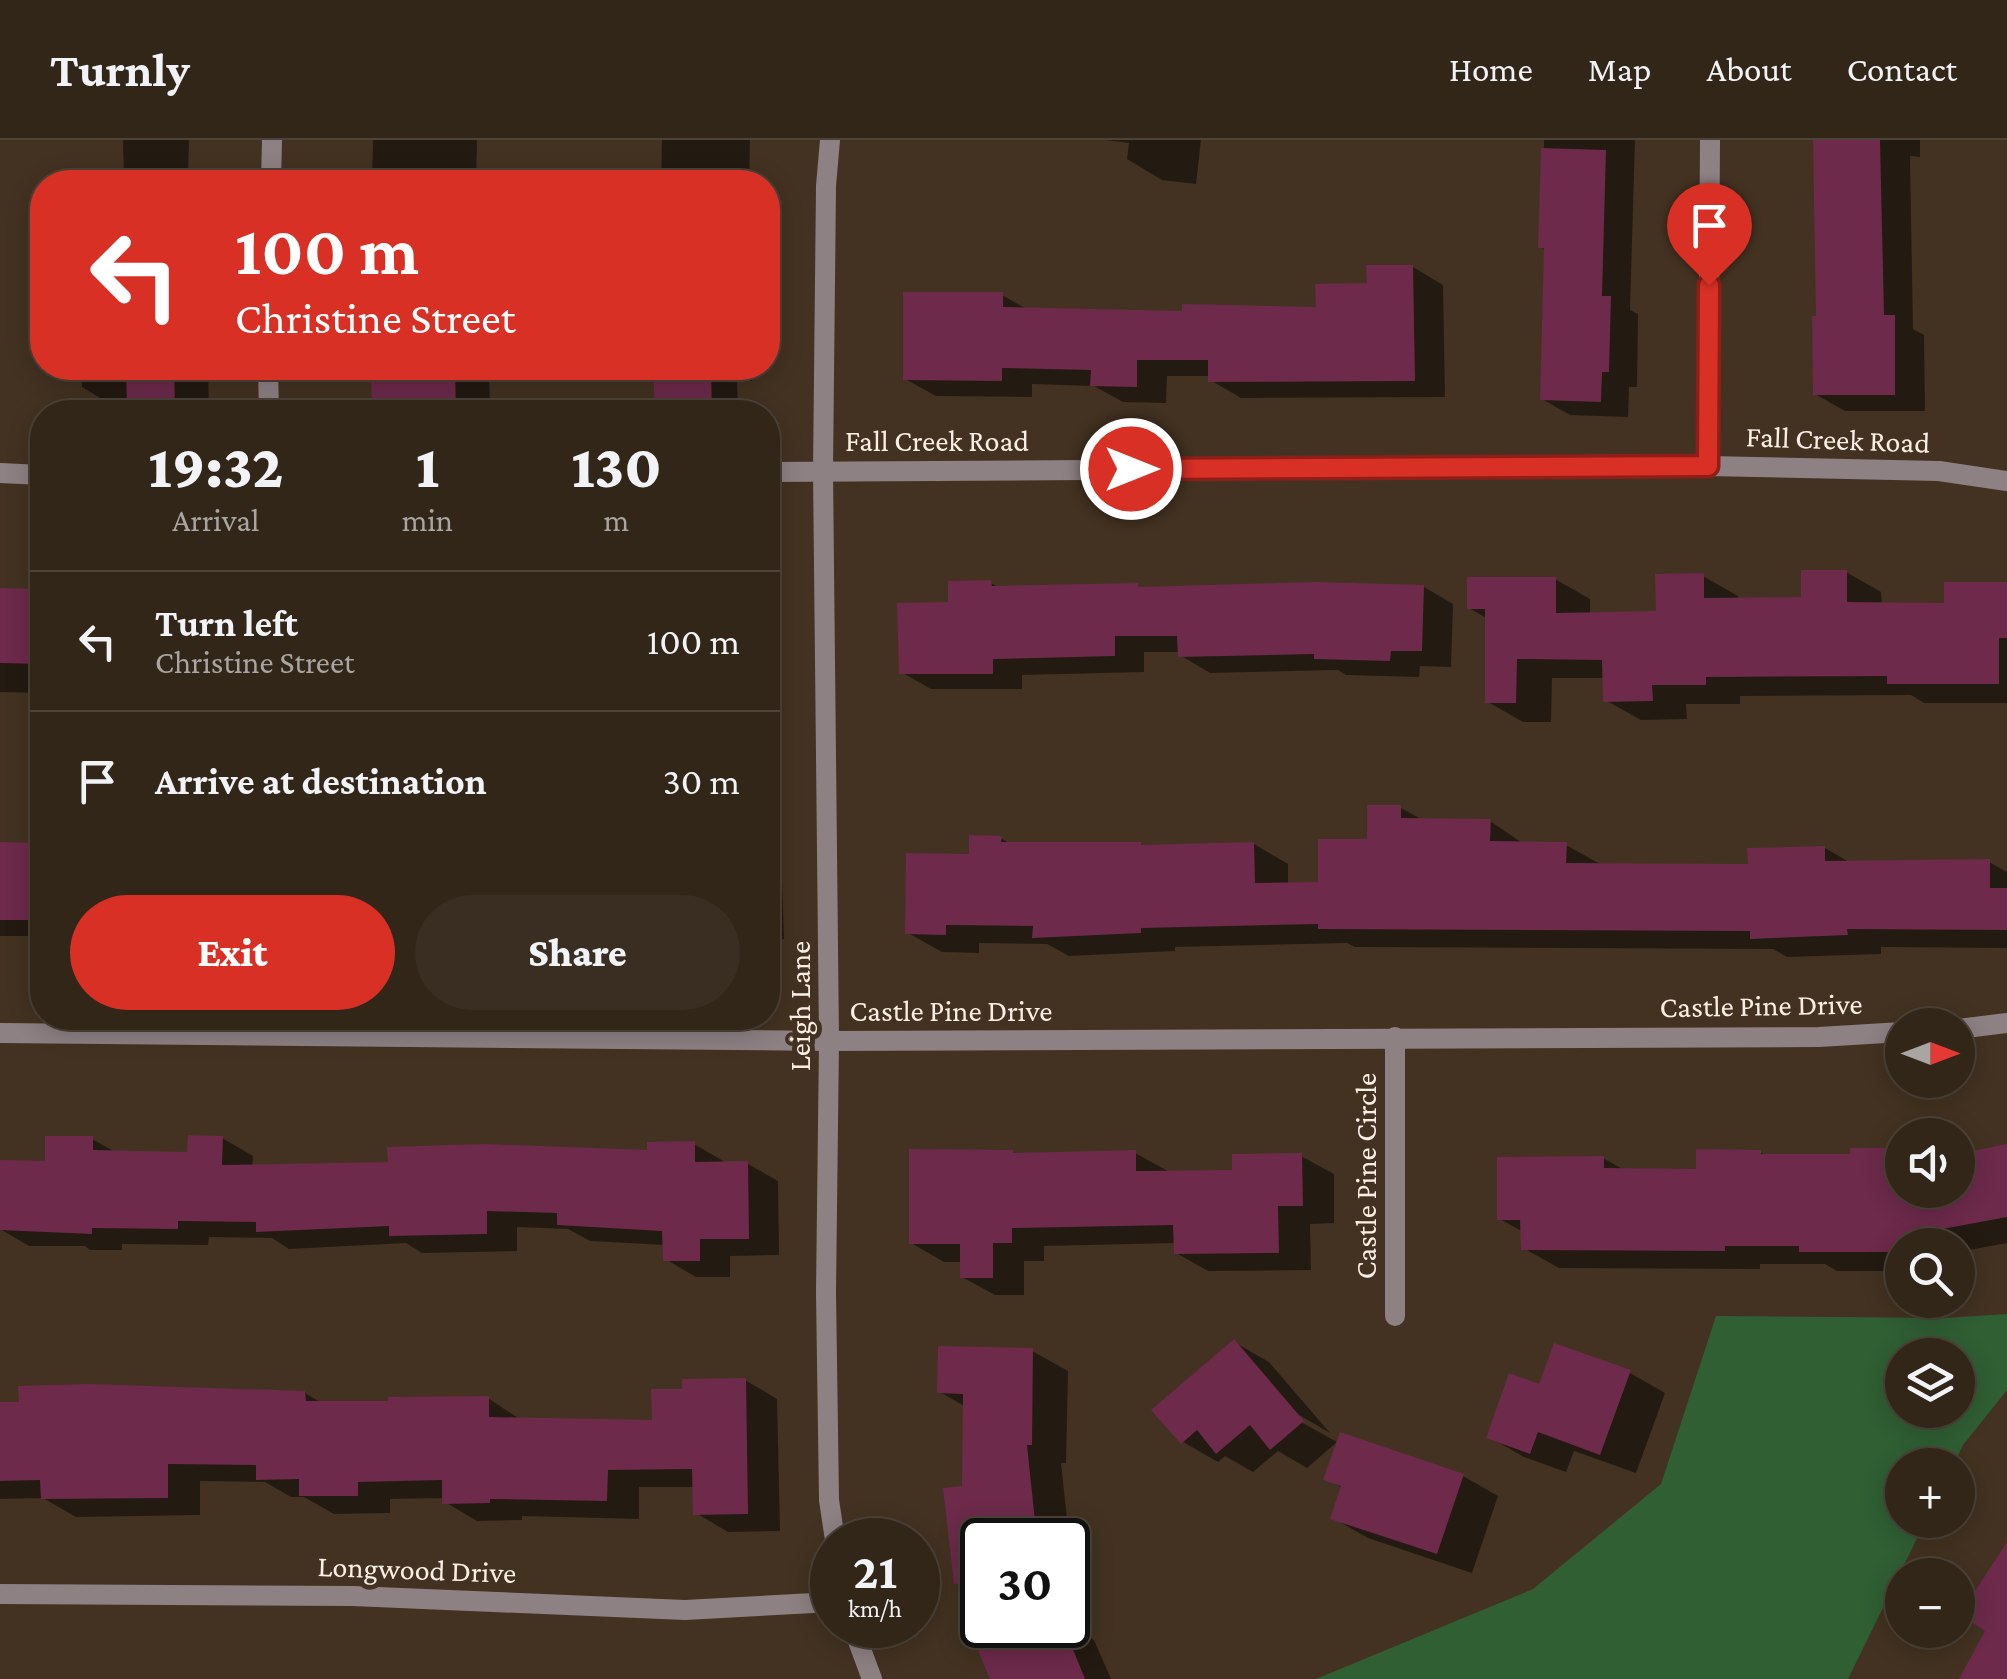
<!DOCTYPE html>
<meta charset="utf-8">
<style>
body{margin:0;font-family:"Crimson Pro",serif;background:#3a2e22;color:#f1f3f6;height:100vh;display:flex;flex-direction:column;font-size:38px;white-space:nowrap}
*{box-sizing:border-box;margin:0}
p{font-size:32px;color:#a8a5a2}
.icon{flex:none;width:55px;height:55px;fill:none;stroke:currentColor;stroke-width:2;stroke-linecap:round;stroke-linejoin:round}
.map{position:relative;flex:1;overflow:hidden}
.drawer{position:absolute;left:30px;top:260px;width:750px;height:630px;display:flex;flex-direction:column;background:#322619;border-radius:40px;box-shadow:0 5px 25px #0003,0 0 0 2px #4d4338}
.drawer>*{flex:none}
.hud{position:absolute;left:30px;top:30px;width:750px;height:210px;border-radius:40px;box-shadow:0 5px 25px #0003,0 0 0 2px #4d4338;background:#d93025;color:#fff;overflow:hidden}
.needle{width:65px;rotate:90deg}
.tools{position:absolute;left:1885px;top:868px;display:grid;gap:20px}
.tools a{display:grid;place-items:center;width:90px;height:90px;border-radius:50%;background:#322619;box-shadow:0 5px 25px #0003,0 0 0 2px #4d4338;font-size:50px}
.speed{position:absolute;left:810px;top:1378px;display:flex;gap:20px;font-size:50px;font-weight:700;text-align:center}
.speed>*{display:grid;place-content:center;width:130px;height:130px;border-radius:50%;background:#322619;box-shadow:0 5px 25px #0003,0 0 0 2px #4d4338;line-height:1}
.speed small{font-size:25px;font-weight:400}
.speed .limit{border:5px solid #111;border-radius:15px;background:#fff;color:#111}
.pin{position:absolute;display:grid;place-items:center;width:85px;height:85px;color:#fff;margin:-102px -42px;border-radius:50% 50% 50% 0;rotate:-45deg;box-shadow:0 0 10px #0007}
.pin .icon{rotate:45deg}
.me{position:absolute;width:110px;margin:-55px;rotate:90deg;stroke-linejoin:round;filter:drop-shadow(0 0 8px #0008)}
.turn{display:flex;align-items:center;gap:35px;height:210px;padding:0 40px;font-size:45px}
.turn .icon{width:130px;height:130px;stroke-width:2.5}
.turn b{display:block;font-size:70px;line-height:85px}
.eta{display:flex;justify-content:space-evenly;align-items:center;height:170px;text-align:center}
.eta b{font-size:60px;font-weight:800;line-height:70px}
.button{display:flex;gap:20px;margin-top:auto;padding:20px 40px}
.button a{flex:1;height:115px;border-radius:60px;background:#d93025;color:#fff;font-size:40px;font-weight:800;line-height:115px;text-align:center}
.button a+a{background:#3a2e22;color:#f1f3f6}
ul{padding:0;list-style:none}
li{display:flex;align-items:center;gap:30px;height:140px;padding:0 40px;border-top:2px solid #4d4338}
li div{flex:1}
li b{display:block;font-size:38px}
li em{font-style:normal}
header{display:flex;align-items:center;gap:60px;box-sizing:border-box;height:140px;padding:0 50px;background:#322619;border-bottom:2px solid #4d4338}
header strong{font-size:48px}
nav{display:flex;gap:55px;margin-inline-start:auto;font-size:35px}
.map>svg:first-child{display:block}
.green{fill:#305f34;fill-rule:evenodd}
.shadow{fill:#0007}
.building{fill:#6d2a4b}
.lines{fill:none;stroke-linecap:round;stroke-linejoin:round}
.street{stroke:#8e8184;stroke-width:20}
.route-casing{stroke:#8d1f18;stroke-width:25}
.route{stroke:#d93025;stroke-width:18}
.labels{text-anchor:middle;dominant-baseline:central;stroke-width:10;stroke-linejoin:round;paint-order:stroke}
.street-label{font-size:30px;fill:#fbefe5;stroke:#433221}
</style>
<header>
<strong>Turnly</strong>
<nav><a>Home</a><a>Map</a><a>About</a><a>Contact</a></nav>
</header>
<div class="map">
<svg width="2007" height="1539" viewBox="0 0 2007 1539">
<rect width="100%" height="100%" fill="#433221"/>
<path class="green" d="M2007 1174V1250L1963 1305 1953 1325H1902V1380H1926L1848 1539H1316L1533 1449 1661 1344 1716 1176 1944 1178ZM1902 1215H1958V1270H1902Z"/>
<g class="shadow">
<path d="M123 0H189L188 34 202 42H89L124 40Z"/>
<path d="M373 0H477L476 42H372Z"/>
<path d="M662 0H750L749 42H661Z"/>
<path d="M1105 0H1201L1196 44 1162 40 1127 19 1129 3Z"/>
<path d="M1544 0H1635L1630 170 1638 174 1637 247H1629L1628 277 1570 275 1542 259 1546 110 1541 107Z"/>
<path d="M1818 0H1920V17L1910 16 1913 189 1924 195 1925 271H1845L1815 254Z"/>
<path d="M1413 127 1443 145 1445 257 1241 258 1210 240V236H1167L1166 263 1123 262 1094 246 1032 244V257L936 256 905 239 1002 155 1028 170 1184 174 1318 169Z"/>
<path d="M82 228H208L209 272H140L131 267 117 268 82 247Z"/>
<path d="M373 228H489L490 272H374Z"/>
<path d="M656 228H752V241H737L738 272H657Z"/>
<path d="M1846 432 1881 452 1882 465 1946 466 2007 445V563H1924L1911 555 1740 556V564H1686L1687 579 1641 580 1605 560V538H1552L1551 582H1523L1488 562V479L1469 468 1555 439 1590 459V474L1659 473 1703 436 1738 456V460L1804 459Z"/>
<path d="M991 443 1001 449 1424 447 1453 464 1451 527 1420 526 1419 537 1346 535 1338 530 1210 533 1180 515V512H1144V532L1022 535V549H931L901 532 951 464Z"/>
<path d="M0 451 42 452V553L0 552Z"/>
<path d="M768 458 770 459V518H768Z"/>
<path d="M1401 668 1423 680 1490 681 1524 704 1566 705 1600 724 1750 726 1825 708 1851 723 1989 722 2007 732V808L1881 807V814L1787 817 1773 809 1355 807 1347 803 1175 807V811L1069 816 1047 804 979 803V813L942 812 908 793 971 717 1001 698 1012 705H1141L1145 707 1254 704 1288 724V745L1321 744 1370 702Z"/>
<path d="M0 705 42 706V796H0Z"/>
<path d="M768 734 782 742 784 799 768 800Z"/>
<path d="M222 998 253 1016 252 1027 650 1013 694 1004 725 1022 748 1024 778 1041 779 1115 730 1116V1137H696L665 1119V1105L590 1101 568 1089 517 1087V1111L422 1113 406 1103 289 1109 272 1098 209 1097 208 1105 122 1104V1110H90L85 1106H29L0 1089V1023H48L92 999 117 1013 189 1014Z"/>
<path d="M2007 1007V1103L1958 1112V1105H1902V1131H1837L1825 1124H1760V1129L1559 1128 1523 1108V1092L1500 1079 1603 1018 1626 1031 1699 1032 1760 1012 1768 1017H1852V1010H1902V1050H1958V1016Z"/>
<path d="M1012 1012 1018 1015 1135 1013 1168 1031 1235 1032 1301 1016 1334 1034V1083L1310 1084 1311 1130 1208 1131 1176 1113V1103L1044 1106V1121H1024V1155H995L962 1137V1122H944L911 1103Z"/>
<path d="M1234 1202 1269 1222 1330 1293 1294 1272 1292 1277 1337 1302 1307 1328 1278 1311 1253 1332 1225 1316 1218 1322 1183 1302Z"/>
<path d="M1555 1206 1630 1233 1665 1253 1636 1333 1574 1311 1566 1332 1524 1317 1489 1297 1541 1247Z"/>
<path d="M1032 1211 1068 1231 1066 1323H1061L1075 1453 1068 1454V1400H982V1457L956 1442 964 1348 966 1267 940 1252Z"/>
<path d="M745 1240 777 1259 780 1391 728 1392 696 1373 695 1347H639V1379L522 1376V1380L477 1381 445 1362V1358L390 1359V1373L334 1374 304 1357H291L265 1342 200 1341V1375L76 1377 43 1358 0 1359V1265L305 1253 323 1264 488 1258 521 1280 654 1282 685 1251Z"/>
<path d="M1463 1336 1498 1356 1472 1433 1368 1398 1333 1378 1343 1348 1326 1339Z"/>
<path d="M1047 1485H1068L1094 1500 1111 1539H992Z"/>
</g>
<g class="building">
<path d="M1813 0H1880L1884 175H1895V255H1813L1812 176H1816Z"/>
<path d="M1541 8 1606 10 1602 156H1611L1609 232H1602L1601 262 1540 260 1544 108H1538Z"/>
<path d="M1366 125H1413L1415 241 1208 242V220H1137V247L1090 246 1091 230 1002 228V241L903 240V152H1003V167L1182 171V164L1316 167 1315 144 1367 143Z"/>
<path d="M126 228H174L175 267 127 268Z"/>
<path d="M371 228H455L456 272H372Z"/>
<path d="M653 228H711L712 272H655Z"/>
<path d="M1801 430H1847V462L1944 463V442H2007V498H1999V544H1887V536L1706 537V545H1652L1653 561 1603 562 1602 520 1517 519 1516 563H1485V469H1467V437H1556V473L1656 471 1655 434 1704 433V458L1801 457Z"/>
<path d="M991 440 992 446 1138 443V447L1316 442 1424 445 1422 511H1391L1390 521 1314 519V514L1178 517 1177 496H1115V516L993 519V534H899L897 463 948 462V441Z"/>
<path d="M0 448 42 449V524L0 523Z"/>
<path d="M1367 665H1401V678L1491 679 1490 701 1567 702 1566 723 1748 724 1747 708 1825 706V721L1990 719V748H2007V790L1847 789 1848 795 1750 799V791L1318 789V784L1141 788V793L1032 798 1033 786 946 785V795L905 794 906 713 969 714V695L1002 696 1001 702H1141V705L1254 702 1255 743 1318 742V699H1367Z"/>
<path d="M0 702 42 703V780H0Z"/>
<path d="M188 995 223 996 222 1025 388 1022 387 1007 485 1004 647 1010V1002L695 1001V1022L748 1021 749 1099H700V1121H663L662 1091 557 1085V1073L487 1071V1094L389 1096V1086L256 1092V1082L178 1081V1089L92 1088V1094L0 1090V1020L45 1021V996H93V1010L187 1012Z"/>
<path d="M2007 1004V1077L1921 1093V1096L1899 1097V1112H1799V1106H1725V1111L1521 1110 1520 1080H1497V1017L1604 1016V1028L1696 1029V1009L1761 1010V1014H1850V1008H1902V1050H1958V1014Z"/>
<path d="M909 1009 1013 1010V1013L1136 1010V1031L1232 1030V1014L1302 1013 1303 1066H1278L1279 1113 1174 1114 1173 1085 1012 1088V1103H993V1138H960V1104H909Z"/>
<path d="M1234 1199 1304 1281 1270 1310 1250 1285 1216 1314 1197 1290 1181 1304 1151 1270Z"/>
<path d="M1554 1203 1631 1230 1600 1315 1538 1292 1530 1314 1486 1298 1509 1233 1539 1244Z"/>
<path d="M938 1206 1033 1208 1032 1305H1027L1037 1400H982V1441L954 1444 943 1348 962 1346 963 1254 937 1253Z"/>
<path d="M746 1238 748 1374 693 1375 692 1329 608 1330 607 1361 490 1359V1363L442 1364V1340L358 1342V1356H299V1339L256 1340V1325L168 1324V1358L41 1359 40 1340 0 1341V1262H19L18 1246 87 1244 305 1251 306 1261H388V1257L489 1256V1277L652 1280 651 1249H682V1239Z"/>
<path d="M1340 1292 1464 1334 1437 1414 1330 1379 1341 1346 1323 1340Z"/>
<path d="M2007 1402V1539H1959L1985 1491 1960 1474Z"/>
<path d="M1041 1485H1063L1085 1539H990L978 1511Z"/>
</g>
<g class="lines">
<g class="street">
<path d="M830 0 826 46 823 331 829 901 826 1152 829 1360 835 1400"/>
<path d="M271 42 272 0"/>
<path d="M268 228 269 272"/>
<path d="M1708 326 1710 0"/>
<path d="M768 332 1708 326 1939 331 2007 341"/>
<path d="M0 333 42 335"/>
<path d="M1958 889 2007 883"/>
<path d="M0 893 829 901 1819 897 1902 892"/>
<path d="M1395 897V1176"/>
<path d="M0 1454 353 1456 685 1470 832 1462"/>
<path d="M852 1485 872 1539"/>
</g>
</g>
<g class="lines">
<defs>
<path id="route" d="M1131 329 1708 326 1709 145"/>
</defs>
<use href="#route" class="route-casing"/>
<use href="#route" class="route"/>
</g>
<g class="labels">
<g class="street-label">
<text transform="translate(1838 299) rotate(2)">Fall Creek Road</text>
<text x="937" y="300">Fall Creek Road</text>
<text transform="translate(1761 865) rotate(-1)">Castle Pine Drive</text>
<text transform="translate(799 866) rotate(-90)">Leigh Lane</text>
<text x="951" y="870">Castle Pine Drive</text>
<text transform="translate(1365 1036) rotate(-90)">Castle Pine Circle</text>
<text transform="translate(417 1429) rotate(2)">Longwood Drive</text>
</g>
</g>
</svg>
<div class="tools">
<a><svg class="needle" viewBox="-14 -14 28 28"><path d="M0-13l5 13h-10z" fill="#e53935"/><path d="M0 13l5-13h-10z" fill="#a8a5a2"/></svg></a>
<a><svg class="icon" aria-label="sound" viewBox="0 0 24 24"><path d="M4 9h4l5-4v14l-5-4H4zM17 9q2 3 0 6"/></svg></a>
<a><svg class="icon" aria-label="search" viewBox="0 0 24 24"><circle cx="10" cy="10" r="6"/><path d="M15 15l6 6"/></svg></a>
<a><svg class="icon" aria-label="layers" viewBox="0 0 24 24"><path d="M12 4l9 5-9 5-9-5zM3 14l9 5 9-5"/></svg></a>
<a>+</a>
<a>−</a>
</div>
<div class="speed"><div>21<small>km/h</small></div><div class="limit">30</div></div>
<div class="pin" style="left:1709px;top:145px;background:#d93025"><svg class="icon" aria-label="arrive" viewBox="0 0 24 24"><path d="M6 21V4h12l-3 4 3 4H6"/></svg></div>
<svg class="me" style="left:1131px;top:329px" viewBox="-20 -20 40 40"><circle r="17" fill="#d93025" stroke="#fff" stroke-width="3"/><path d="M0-11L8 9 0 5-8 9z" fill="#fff"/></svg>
<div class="hud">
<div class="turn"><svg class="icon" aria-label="left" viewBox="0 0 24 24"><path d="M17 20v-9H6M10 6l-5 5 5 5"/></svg><div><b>100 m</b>Christine Street</div></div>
</div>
<section class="drawer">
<div class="eta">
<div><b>19:32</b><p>Arrival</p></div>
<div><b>1</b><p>min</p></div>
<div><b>130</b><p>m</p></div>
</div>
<ul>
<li><svg class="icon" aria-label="left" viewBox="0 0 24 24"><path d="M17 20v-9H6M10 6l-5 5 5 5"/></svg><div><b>Turn left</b><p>Christine Street</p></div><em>100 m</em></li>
<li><svg class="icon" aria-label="arrive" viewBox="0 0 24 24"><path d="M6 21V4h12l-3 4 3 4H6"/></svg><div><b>Arrive at destination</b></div><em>30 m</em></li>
</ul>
<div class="button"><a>Exit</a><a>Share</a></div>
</section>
</div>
